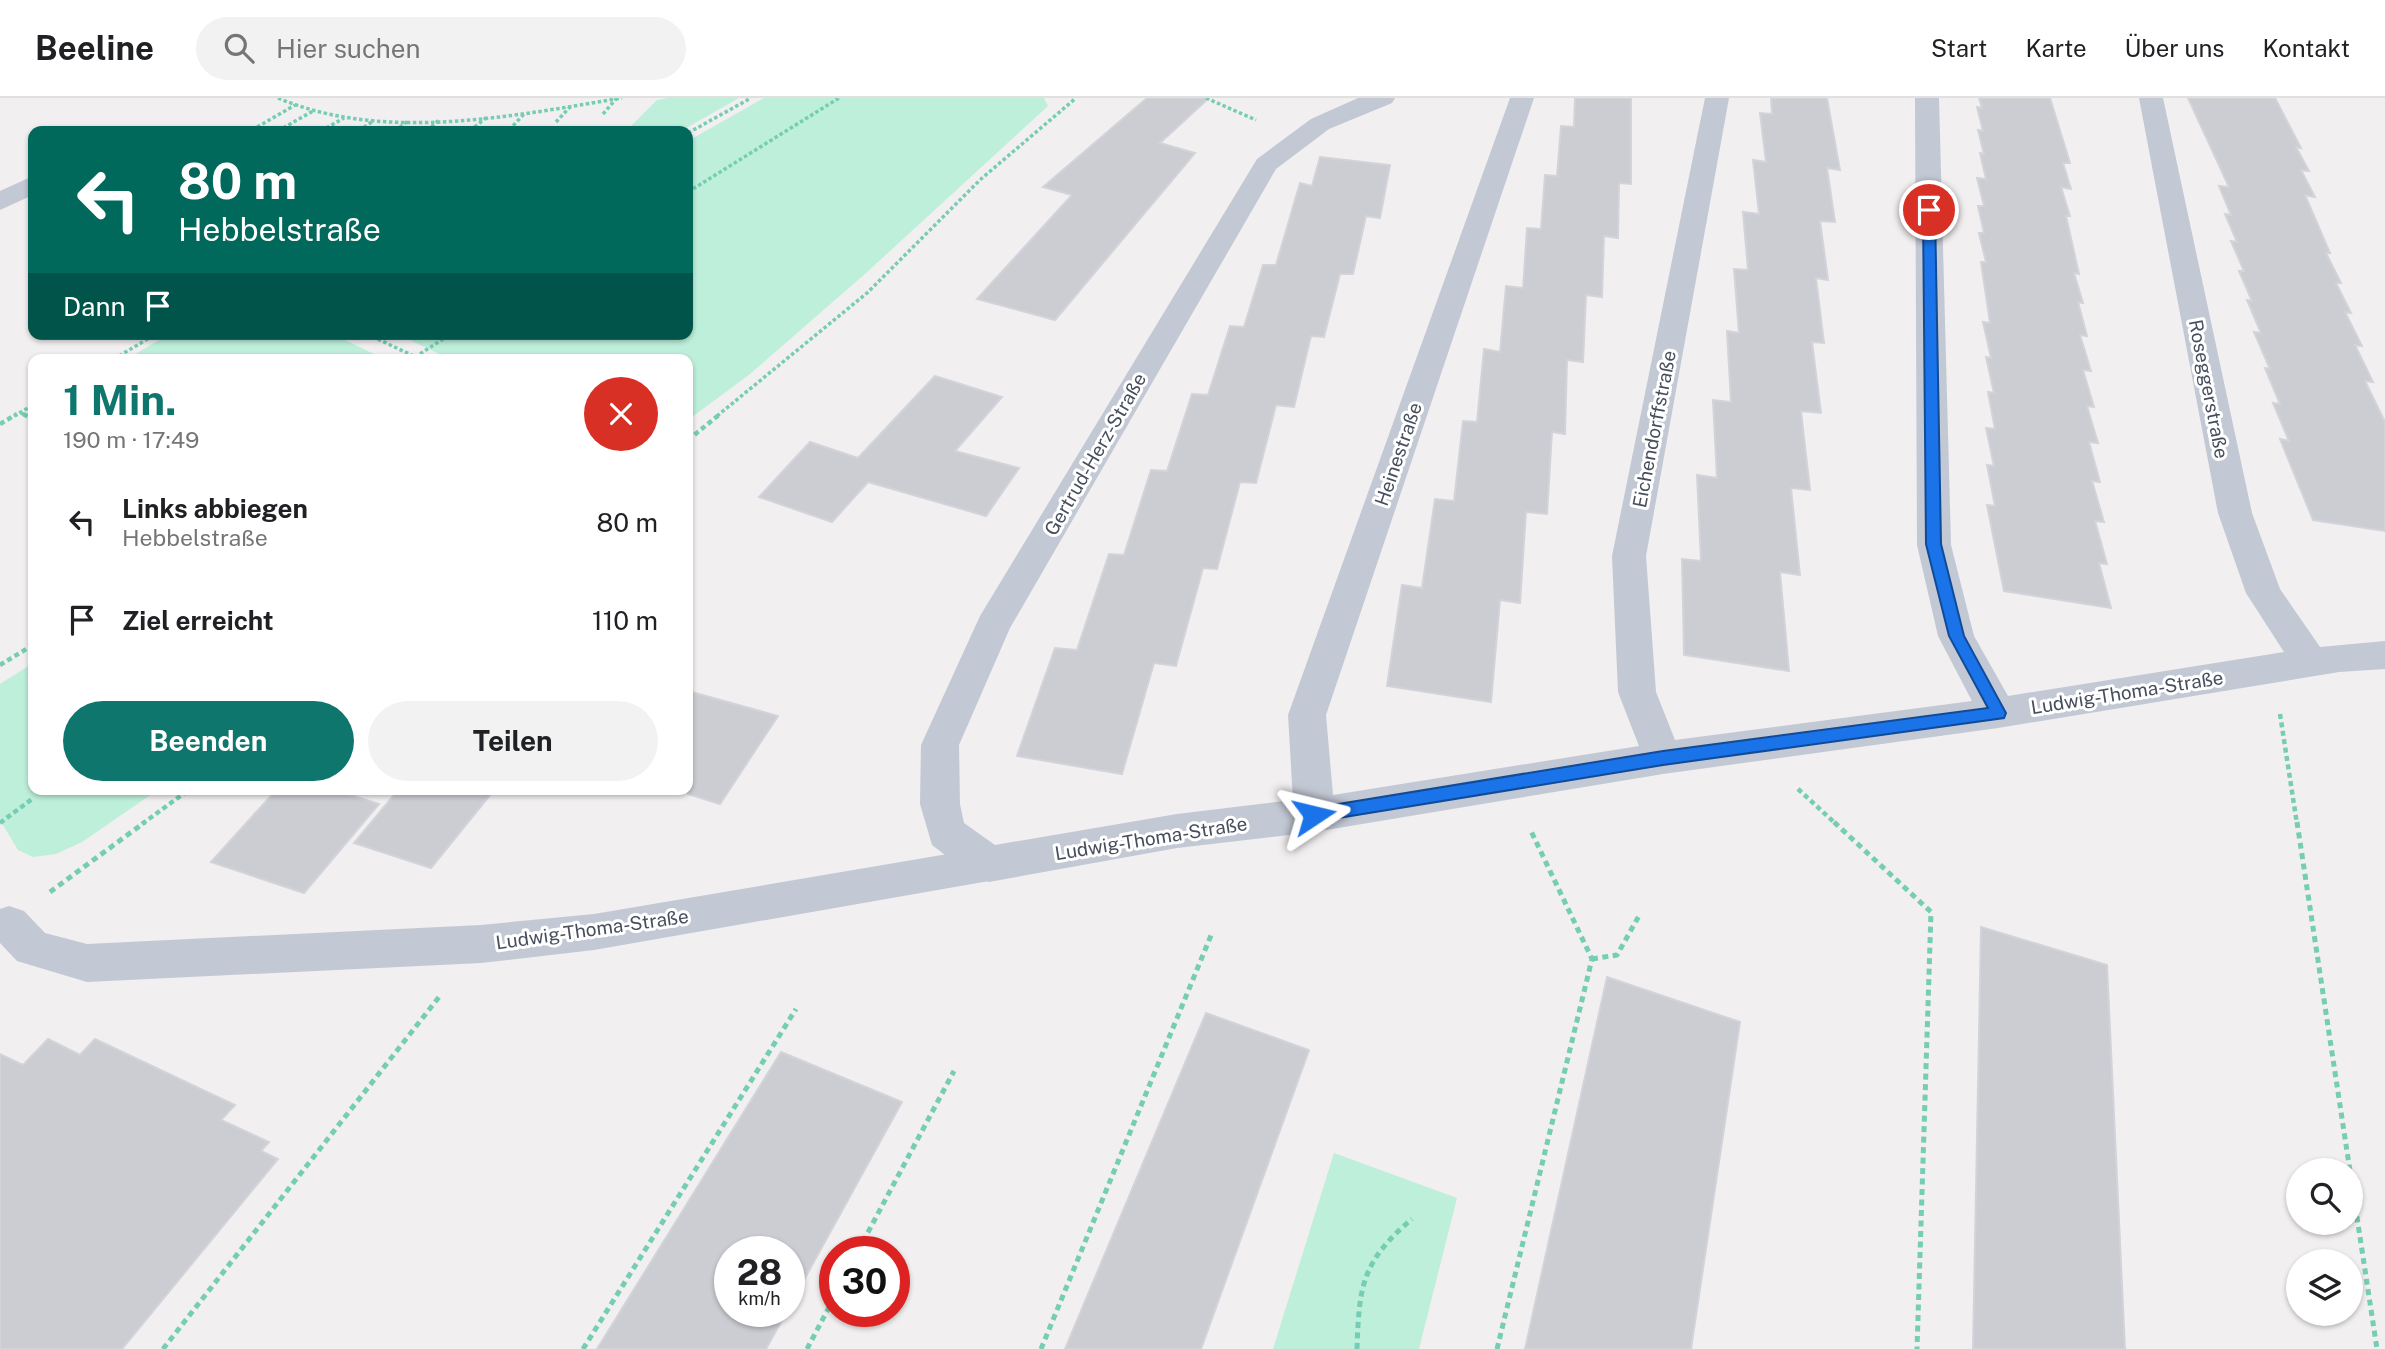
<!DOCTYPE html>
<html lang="de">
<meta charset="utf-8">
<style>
body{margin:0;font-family:"Public Sans",sans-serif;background:#f2f2f2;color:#202124;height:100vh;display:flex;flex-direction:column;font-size:26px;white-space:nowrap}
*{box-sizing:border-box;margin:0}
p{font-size:23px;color:#757577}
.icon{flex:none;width:38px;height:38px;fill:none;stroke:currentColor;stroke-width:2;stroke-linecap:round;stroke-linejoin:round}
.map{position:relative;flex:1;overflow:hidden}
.sheet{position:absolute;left:28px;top:256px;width:665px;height:441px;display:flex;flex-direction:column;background:#fff;border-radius:14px;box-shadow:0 2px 5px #0004}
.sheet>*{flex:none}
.guide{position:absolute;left:28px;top:28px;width:665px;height:214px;border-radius:14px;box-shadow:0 2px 5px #0004;background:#00695c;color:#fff;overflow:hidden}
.fabs{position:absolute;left:2286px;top:1060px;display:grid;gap:14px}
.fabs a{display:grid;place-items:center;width:77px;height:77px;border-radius:50%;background:#fff;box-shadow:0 2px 5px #0004;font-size:35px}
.speed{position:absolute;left:714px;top:1138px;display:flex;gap:14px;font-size:35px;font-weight:700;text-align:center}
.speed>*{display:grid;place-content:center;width:91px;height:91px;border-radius:50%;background:#fff;box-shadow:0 2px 5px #0004;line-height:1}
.speed small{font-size:18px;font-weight:400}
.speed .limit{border:10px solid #d22;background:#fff;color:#111}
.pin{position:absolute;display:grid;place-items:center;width:60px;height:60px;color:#fff;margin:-30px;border:4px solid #fff;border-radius:50%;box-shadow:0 2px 7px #0007}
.me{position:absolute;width:77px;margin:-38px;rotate:80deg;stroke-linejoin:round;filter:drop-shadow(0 0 5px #0008)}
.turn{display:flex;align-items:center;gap:24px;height:147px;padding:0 35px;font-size:32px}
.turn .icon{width:91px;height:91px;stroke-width:2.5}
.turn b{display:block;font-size:49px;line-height:60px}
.then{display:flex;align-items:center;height:66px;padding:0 35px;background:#0003;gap:14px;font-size:26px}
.round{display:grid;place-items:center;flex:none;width:74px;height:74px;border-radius:37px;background:#f2f2f2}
.headline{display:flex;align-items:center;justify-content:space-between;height:119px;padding:0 35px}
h1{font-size:42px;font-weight:700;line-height:52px;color:#0f766e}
.cta{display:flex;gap:14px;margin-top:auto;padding:14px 35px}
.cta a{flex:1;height:80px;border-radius:42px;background:#0f766e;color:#fff;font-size:28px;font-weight:700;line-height:80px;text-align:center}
.cta a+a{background:#f2f2f2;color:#202124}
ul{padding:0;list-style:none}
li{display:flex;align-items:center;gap:21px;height:98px;padding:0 35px}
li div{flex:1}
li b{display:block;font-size:26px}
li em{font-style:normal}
header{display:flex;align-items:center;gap:42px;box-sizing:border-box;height:98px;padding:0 35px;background:#fff;border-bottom:2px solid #e0e0e0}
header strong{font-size:33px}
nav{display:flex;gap:38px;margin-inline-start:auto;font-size:24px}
.search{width:490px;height:63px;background:#f2f2f2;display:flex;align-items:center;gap:18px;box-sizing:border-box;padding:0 24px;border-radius:38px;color:#757577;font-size:26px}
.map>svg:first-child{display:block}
.green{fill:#bdefda}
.building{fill:#cbcdd3;stroke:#d3d3da;stroke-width:2}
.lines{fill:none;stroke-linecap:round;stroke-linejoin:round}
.path-far2{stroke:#75cdb3;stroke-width:3.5;stroke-dasharray:3.5 2.5;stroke-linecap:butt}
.path-far1{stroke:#75cdb3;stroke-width:4.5;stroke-dasharray:5 3.5;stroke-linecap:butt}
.path{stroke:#75cdb3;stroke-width:5;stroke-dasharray:6 4.5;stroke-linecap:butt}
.lane{fill:#c2c8d4;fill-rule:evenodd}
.street{fill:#c2c8d4;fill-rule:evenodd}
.route{fill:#1a73e8;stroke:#114b97;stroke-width:2}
.labels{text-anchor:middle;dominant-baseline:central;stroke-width:6;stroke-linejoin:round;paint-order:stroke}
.street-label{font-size:19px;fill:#474e5c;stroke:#fff}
</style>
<header>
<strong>Beeline</strong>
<div class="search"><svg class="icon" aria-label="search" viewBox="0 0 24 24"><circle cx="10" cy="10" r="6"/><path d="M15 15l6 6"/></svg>Hier suchen</div>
<nav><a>Start</a><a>Karte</a><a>Über uns</a><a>Kontakt</a></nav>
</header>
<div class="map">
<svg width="2385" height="1251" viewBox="0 0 2385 1251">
<rect width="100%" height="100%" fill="#f1efef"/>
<g class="green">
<path d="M668 0H739L681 33H626L657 2Z"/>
<path d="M764 0H1044L1048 8 866 175 750 276 688 322V261H450L397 236H688V43Z"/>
<path d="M169 236H333L384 261H127Z"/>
<path d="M33 565V691H159L82 744 56 756 33 759 18 752 0 722V586Z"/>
<path d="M1334 1055 1457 1100 1419 1251H1273Z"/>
</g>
<g class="building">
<path d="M1147 0H1209L1160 45 1195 55 1055 222 977 201 1072 97 1043 89Z"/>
<path d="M1575 0H1631V86L1619 85 1618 140 1604 138 1602 199 1586 197 1583 264 1567 262 1565 336 1552 334 1547 416 1526 414 1520 505 1500 502 1491 604 1387 588 1402 487 1422 490 1435 401 1454 403 1463 323 1477 324 1484 251 1500 254 1506 188 1523 190 1527 130 1541 131 1545 77 1557 78 1561 28 1574 29Z"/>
<path d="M1771 0H1827L1840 72 1827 70 1835 124 1820 123 1828 182 1816 180 1824 245 1812 244 1821 315 1801 313 1810 392 1791 390 1800 477 1780 474 1789 573 1684 557 1683 506 1682 461 1701 463 1697 377 1717 380 1713 302 1731 304 1727 233 1739 235 1734 171 1748 172 1743 114 1759 116 1753 62 1766 64 1760 15 1772 16Z"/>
<path d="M1979 0H2050L2070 65H2063L2071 91 2061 89 2070 118H2066L2079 176 2074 175 2083 205 2078 204 2087 238 2080 237 2091 273 2083 272 2094 309 2087 308 2098 345 2089 344 2100 384 2092 383 2104 424 2095 423 2107 466 2099 465 2111 510 2004 493 1987 407 1995 408 1987 367 1994 368 1986 330 1995 331 1988 294 1994 295 1986 259 1991 260 1983 224 1990 225 1981 164H1986L1979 135H1984L1978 108H1984L1977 80 1986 81 1980 55 1984 56 1978 32 1983 33 1977 9 1982 10Z"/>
<path d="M2188 0H2275L2301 50 2296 49 2309 73 2301 72 2315 99 2305 97 2330 155H2326L2341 185H2336L2351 215 2345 214 2362 248 2355 247 2373 284 2365 283 2385 324V433L2313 422 2280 341 2289 343 2273 305 2280 306 2265 270 2270 271 2254 234 2261 235 2247 202 2252 203 2239 173H2244L2231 143 2237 144 2225 116 2231 117 2219 88 2229 89Z"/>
<path d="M1320 59 1390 67 1380 120 1366 118 1353 176H1340L1324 239 1311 238 1294 309 1276 307 1256 385 1240 384 1217 471 1203 470 1176 568 1154 565 1122 676 1017 658 1055 550 1077 552 1109 456 1124 457 1151 372 1167 373 1192 296 1208 297 1230 228 1244 229 1263 167H1276L1300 85 1312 88Z"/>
<path d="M935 278 1002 299 955 353 1019 370 986 418 868 384 832 424 759 399 810 344 858 360Z"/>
<path d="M688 593 778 618 720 706 688 696Z"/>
<path d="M277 691H332L379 706 304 795 211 764Z"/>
<path d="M399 691H495L431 770 354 745Z"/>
<path d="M1981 829 2107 867 2125 1251H1973Z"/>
<path d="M1607 879 1740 924 1691 1251H1525Z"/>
<path d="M1206 915 1309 952 1201 1251H1065Z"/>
<path d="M48 941 80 957 95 941 235 1007 221 1022 269 1044 261 1053 278 1061 122 1251H0V956L23 967Z"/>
<path d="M781 954 902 1004 789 1209V1153H730V1213H787L766 1251H597Z"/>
</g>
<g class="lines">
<g class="path-far2">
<path d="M278 0C384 45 512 18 622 0"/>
<path d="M1206 0 1256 22"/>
<path d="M603 16 616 1"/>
<path d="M556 24 570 9"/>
<path d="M252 32 295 7"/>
<path d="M509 32 525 15"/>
<path d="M278 33 313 13"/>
<path d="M321 33 344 20"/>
<path d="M359 33 373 23"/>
<path d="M395 33 408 23"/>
<path d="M427 33 439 22"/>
<path d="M470 33 488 18"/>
<path d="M688 35 751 0"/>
<path d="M688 94 839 0"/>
<path d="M367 236 420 261"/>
<path d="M415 259 451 236"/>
<path d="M114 261 156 236"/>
<path d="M21 315 27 318"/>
<path d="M14 318 33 307"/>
<path d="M717 318 867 195 981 81 1076 0"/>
</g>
<g class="path-far1">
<path d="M23 316 33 321"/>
<path d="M0 326 17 316"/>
<path d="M688 342 720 316"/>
<path d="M0 567 33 547"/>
<path d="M2280 616 2297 726"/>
<path d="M1798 691 1836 726"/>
<path d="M0 725 32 701"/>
<path d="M142 726 190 691"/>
</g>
<g class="path">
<path d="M1834 724 1931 814 1917 1251"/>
<path d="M2297 724 2377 1251"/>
<path d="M50 794 145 724"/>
<path d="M1592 861 1617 857 1640 816"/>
<path d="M858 1153 954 973"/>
<path d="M163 1251 439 899"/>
<path d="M583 1251 796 911"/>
<path d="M807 1251 835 1198"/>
<path d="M1041 1251 1212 835"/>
<path d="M1357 1251C1359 1188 1362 1163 1412 1121"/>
<path d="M1497 1251 1592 861 1530 731"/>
</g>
<path class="lane" d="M989 749 1003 754 1009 766 1003 778 989 783 594 852 481 865 87 884 17 863 0 845V811L9 808 24 813 45 835 87 846 481 827 594 816Z"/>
<g class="street">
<path d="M1358 0H1395L1392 5 1329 31 1276 71 1010 530 959 647 960 706 964 725 995 747 1177 716 1293 702 1288 617 1510 0H1534L1326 617 1333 697 1639 648 1618 594 1612 458 1705 0H1729L1646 458 1656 594 1675 642 1972 603 1938 538 1917 447 1915 0H1939L1951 447 1974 538 2008 598 2284 554 2246 495 2218 415 2139 0H2163L2252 415 2280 491 2320 549 2385 543V571L2339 574 1998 630 1663 676 1314 734 1177 750 989 784 974 779 932 747 920 706 921 647 980 518 1257 61 1311 21Z"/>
<path d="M33 78V97L0 112V93Z"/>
</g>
</g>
<path class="route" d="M1929 108 1935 112 1941 446 1964 538 2006 615 2004 620 1663 667 1314 724 1308 722 1305 717 1308 712 1314 710 1663 653 1988 610 1949 538 1926 446 1923 112Z"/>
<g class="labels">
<g class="street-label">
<text transform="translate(2209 291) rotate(79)">Roseggerstraße</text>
<text transform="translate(1654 331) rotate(-79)">Eichendorffstraße</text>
<text transform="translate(1095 356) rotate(-60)">Gertrud-Herz-Straße</text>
<text transform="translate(1398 356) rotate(-71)">Heinestraße</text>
<text transform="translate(2127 594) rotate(-9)">Ludwig-Thoma-Straße</text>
<text transform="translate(1151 740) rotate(-9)">Ludwig-Thoma-Straße</text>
<text transform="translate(592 831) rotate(-8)">Ludwig-Thoma-Straße</text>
</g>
</g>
</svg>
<div class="fabs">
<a><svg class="icon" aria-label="search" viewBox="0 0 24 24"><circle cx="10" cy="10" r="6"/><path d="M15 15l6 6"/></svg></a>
<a><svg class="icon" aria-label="layers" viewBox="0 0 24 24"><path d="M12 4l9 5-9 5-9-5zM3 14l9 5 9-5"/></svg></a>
</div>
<div class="speed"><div>28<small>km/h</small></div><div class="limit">30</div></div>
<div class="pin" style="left:1929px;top:112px;background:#d93025"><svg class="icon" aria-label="arrive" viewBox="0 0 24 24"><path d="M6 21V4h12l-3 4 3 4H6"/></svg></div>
<svg class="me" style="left:1314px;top:717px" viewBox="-20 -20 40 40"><path d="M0-17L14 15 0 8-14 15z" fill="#1a73e8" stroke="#fff" stroke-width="4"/></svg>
<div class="guide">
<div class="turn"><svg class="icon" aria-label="left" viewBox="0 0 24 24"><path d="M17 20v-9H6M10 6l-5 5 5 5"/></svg><div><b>80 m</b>Hebbelstraße</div></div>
<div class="then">Dann<svg class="icon" aria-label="arrive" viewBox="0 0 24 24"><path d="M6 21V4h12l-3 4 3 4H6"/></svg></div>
</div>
<section class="sheet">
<div class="headline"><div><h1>1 Min.</h1><p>190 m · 17:49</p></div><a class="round" style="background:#d93025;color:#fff"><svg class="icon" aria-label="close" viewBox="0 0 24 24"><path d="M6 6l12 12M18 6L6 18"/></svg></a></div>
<ul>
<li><svg class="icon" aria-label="left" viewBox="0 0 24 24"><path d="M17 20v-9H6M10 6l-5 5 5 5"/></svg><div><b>Links abbiegen</b><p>Hebbelstraße</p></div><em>80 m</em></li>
<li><svg class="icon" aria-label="arrive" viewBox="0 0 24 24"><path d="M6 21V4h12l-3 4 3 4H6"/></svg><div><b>Ziel erreicht</b></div><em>110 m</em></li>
</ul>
<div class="cta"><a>Beenden</a><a>Teilen</a></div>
</section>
</div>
